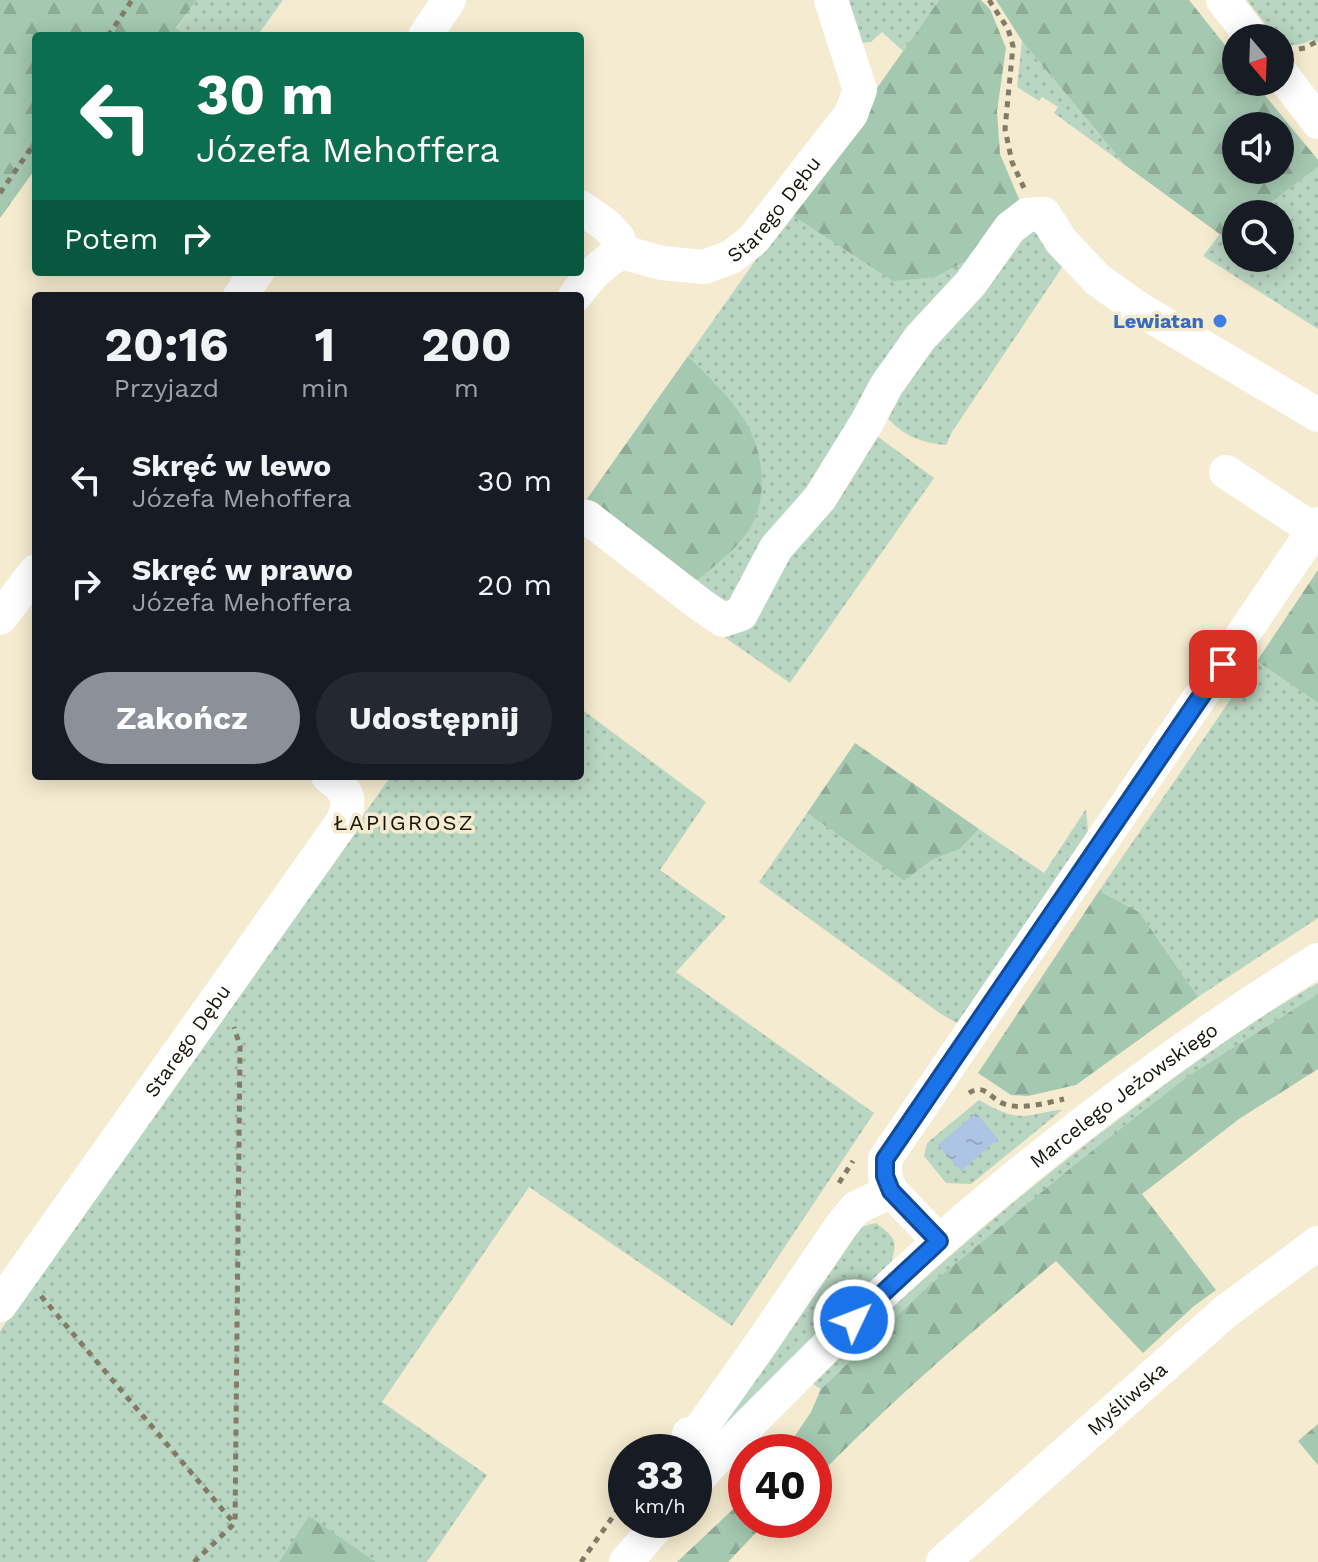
<!DOCTYPE html>
<html lang="pl">
<meta charset="utf-8">
<style>
body{margin:0;font-family:"Work Sans",sans-serif;background:#242831;color:#f1f3f6;height:100vh;display:flex;flex-direction:column;font-size:30px;white-space:nowrap}
*{box-sizing:border-box;margin:0}
p{font-size:26px;color:#9ea1a6}
.icon{flex:none;width:44px;height:44px;fill:none;stroke:currentColor;stroke-width:2;stroke-linecap:round;stroke-linejoin:round}
.map{position:relative;flex:1;overflow:hidden}
.details{position:absolute;left:32px;top:292px;width:552px;height:488px;display:flex;flex-direction:column;background:#171b24;border-radius:8px;box-shadow:0 4px 20px #0003}
.details>*{flex:none}
.top-card{position:absolute;left:32px;top:32px;width:552px;height:244px;border-radius:8px;box-shadow:0 4px 20px #0003;background:#0b6e4f;color:#fff;overflow:hidden}
.needle{width:52px;rotate:161deg}
.buttons{position:absolute;left:1222px;top:24px;display:grid;gap:16px}
.buttons a{display:grid;place-items:center;width:72px;height:72px;border-radius:50%;background:#171b24;box-shadow:0 4px 20px #0003;font-size:40px}
.speed{position:absolute;left:608px;top:1434px;display:flex;gap:16px;font-size:40px;font-weight:700;text-align:center}
.speed>*{display:grid;place-content:center;width:104px;height:104px;border-radius:50%;background:#171b24;box-shadow:0 4px 20px #0003;line-height:1}
.speed small{font-size:20px;font-weight:400}
.speed .limit{border:12px solid #d22;background:#fff;color:#111}
.pin{position:absolute;display:grid;place-items:center;width:68px;height:68px;color:#fff;margin:-34px;border-radius:16px;box-shadow:0 4px 12px #0006}
.me{position:absolute;width:88px;margin:-44px;rotate:47deg;stroke-linejoin:round;filter:drop-shadow(0 0 6px #0008)}
.turn{display:flex;align-items:center;gap:28px;height:168px;padding:0 32px;font-size:36px}
.turn .icon{width:104px;height:104px;stroke-width:2.5}
.turn b{display:block;font-size:56px;line-height:68px}
.then{display:flex;align-items:center;height:76px;padding:0 32px;background:#0003;gap:16px;font-size:30px}
.eta{display:flex;justify-content:space-evenly;align-items:center;height:136px;text-align:center}
.eta b{font-size:48px;font-weight:700;line-height:56px}
.primary-button{display:flex;gap:16px;margin-top:auto;padding:16px 32px}
.primary-button a{flex:1;height:92px;border-radius:48px;background:#8c9099;color:#fff;font-size:32px;font-weight:700;line-height:92px;text-align:center}
.primary-button a+a{background:#242831;color:#f1f3f6}
ul{padding:0;list-style:none}
li{display:flex;align-items:center;gap:24px;height:104px;padding:0 32px}
li div{flex:1}
li b{display:block;font-size:30px}
li em{font-style:normal}
.map>svg:first-child{display:block}
.grass{fill:url(#grass-dots)}
.forest{fill:url(#forest-firs);fill-rule:evenodd}
.water{fill:url(#water-ripples)}
.lines{fill:none;stroke-linecap:round;stroke-linejoin:round}
.path{stroke:#817b68;stroke-width:5;stroke-dasharray:6 6;stroke-linecap:butt}
.minor{stroke:#fff;stroke-width:34}
.route-casing{stroke:#114b97;stroke-width:20}
.route{stroke:#1a73e8;stroke-width:14}
.shop-dot{fill:#3f7fe0;stroke:#f5ebd0;stroke-width:3}
.labels{text-anchor:middle;dominant-baseline:central;stroke-width:7;stroke-linejoin:round;paint-order:stroke}
.street-label{font-size:20px;fill:#161309;stroke:#f5ebd0}
.shop-label{font-size:20px;font-weight:bold;fill:#366cbe;stroke:#f5ebd0;text-anchor:end}
.neighbourhood-label{font-size:22px;letter-spacing:2px;fill:#161309;stroke:#f5ebd0}
</style>
<div class="map">
<svg width="1318" height="1562" viewBox="0 0 1318 1562">
<defs>
<pattern id="grass-dots" width="8" height="8" patternUnits="userSpaceOnUse" patternTransform="scale(2)"><rect width="8" height="8" fill="#b9d6c2"/><path d="M2 2h.1M6 6h.1" fill="none" stroke="#9eb7a5" stroke-width="1.8" stroke-linecap="round"/></pattern>
<pattern id="forest-firs" width="22" height="20" patternUnits="userSpaceOnUse" patternTransform="scale(2)"><rect width="22" height="20" fill="#a5c8b0"/><path d="M5 1l3.5 6h-7zM16 11l3.5 6h-7z" fill="#8dab96"/></pattern>
<pattern id="water-ripples" width="26" height="14" patternUnits="userSpaceOnUse" patternTransform="scale(2)"><rect width="26" height="14" fill="#adc4e4"/><path d="M2 4q2-2 4 0t4 0M15 11q2-2 4 0t4 0" fill="none" stroke="#94a8c2"/></pattern>
</defs>
<rect width="100%" height="100%" fill="#f5ebd0"/>
<g class="grass">
<path d="M197 0H283L257 36H185L176 29Z"/>
<path d="M842 0H939L903 51 882 32 871 42 858 43Z"/>
<path d="M1247 0H1318V42L1312 40C1301 45 1290 48 1280 41V38H1276Z"/>
<path d="M1022 41 1125 165 1054 113 1058 107 1042 97 1039 101 1017 87Z"/>
<path d="M1318 167V329L1203 256 1220 234 1225 237 1236 229V258H1280V214H1256Z"/>
<path d="M789 213 977 255 855 430 724 610 693 584 741 541 719 389 688 356Z"/>
<path d="M1030 225 1067 260 952 432 946 445C919 442 906 437 886 417L889 395Z"/>
<path d="M873 433 934 478 790 683 717 632Z"/>
<path d="M1257 661 1318 703V918L1198 997 1139 912 1099 891Z"/>
<path d="M580 708 706 802 660 870 726 917 676 972 874 1113 732 1326 529 1187 382 1402 487 1475 427 1562H376L309 1517 279 1562H0V1331L391 776H580Z"/>
<path d="M1086 809 1088 831 1082 845 957 1023 941 1014 759 882 807 813 904 881 932 860 960 849 979 829 1044 873Z"/>
<path d="M1318 983V994L1188 1076 1079 1161 926 1288 821 1389 813 1384C903 1293 1001 1210 1102 1132 1172 1079 1242 1026 1318 983Z"/>
<path d="M979 1100C992 1107 1007 1116 1022 1116 1035 1116 1048 1110 1062 1110L971 1184 946 1183 924 1156 927 1143Z"/>
<path d="M876 1223C893 1236 899 1240 891 1262L743 1409 694 1463V1452H670L860 1227Z"/>
</g>
<g class="forest">
<path d="M0 0H197L176 28 185 36H36V168L0 218Z"/>
<path d="M939 0H981L990 9 1006 48 997 111 1000 154 1019 199 977 255 935 277 893 281 789 213Z"/>
<path d="M996 0H1189L1236 59V82H1254L1318 160V167L1256 214H1236V229L1225 238 1125 165 1022 41ZM1280 126V170H1236V126Z"/>
<path d="M688 356C706 375 727 394 742 416 767 454 771 508 739 543 725 558 708 571 693 584L587 499Z"/>
<path d="M1318 570V703L1257 661Z"/>
<path d="M855 743 979 829 960 849 932 860 904 881 807 813Z"/>
<path d="M1099 891 1139 912 1198 997 1076 1085 1028 1096 1011 1095 978 1073Z"/>
<path d="M1318 994V1069L1239 1119 1142 1194 1216 1290 1194 1306 1143 1353 1056 1261C973 1331 889 1402 814 1481V1452H784L811 1412 821 1389 926 1288 1079 1161 1188 1076Z"/>
<path d="M1318 1424V1465L1298 1441Z"/>
<path d="M746 1497V1520H768L728 1562H677Z"/>
<path d="M309 1516 376 1562H279Z"/>
</g>
<path class="water" d="M976 1113 998 1139 961 1171 938 1145Z"/>
<g class="lines">
<g class="path">
<path d="M989 0 1008 29 1013 46 1005 129 1012 162 1024 188"/>
<path d="M108 36 132 0"/>
<path d="M1299 49 1305 48 1316 42"/>
<path d="M0 193 36 141"/>
<path d="M969 1093C984 1083 989 1097 1002 1103 1019 1111 1046 1103 1064 1099"/>
<path d="M839 1183 853 1161"/>
<path d="M41 1296 234 1523"/>
<path d="M194 1562 235 1523 240 1046 234 1027"/>
<path d="M581 1562 626 1498"/>
</g>
<g class="minor">
<path d="M1223 0 1253 38"/>
<path d="M425 36 449 0"/>
<path d="M1280 72 1318 122"/>
<path d="M580 207 606 225 618 238 622 252"/>
<path d="M240 296 257 272"/>
<path id="s1" d="M575 296C589 277 601 263 622 252L662 263 704 267 731 257 753 240 851 114 860 90 831 0"/>
<path d="M1226 472 1314 530"/>
<path d="M587 517 701 605 723 620 741 614 776 548 820 498 867 422 886 386 920 338 971 283 1010 228 1027 215 1044 214 1061 241 1098 280 1139 309 1318 415"/>
<path d="M0 618 36 571"/>
<path d="M939 1241 891 1191 885 1176V1159L1318 524"/>
<path id="s2" d="M0 1305 341 824C353 800 349 792 328 776"/>
<path d="M689 1434H694L701 1428 758 1348 842 1225 856 1208 891 1191"/>
<path id="s3" d="M694 1483C726 1446 761 1413 795 1378 952 1219 1128 1079 1318 960"/>
<path d="M626 1562 662 1520"/>
<path id="s4" d="M943 1562 1225 1312 1318 1243"/>
</g>
</g>
<g class="lines">
<defs>
<path id="route" d="M854 1320 939 1241 891 1191 885 1176V1159L1223 664"/>
</defs>
<use href="#route" class="route-casing"/>
<use href="#route" class="route"/>
</g>
<circle class="shop-dot" cx="1220" cy="321" r="8"/>
<g class="labels">
<g class="street-label">
<text stroke="none"><textPath href="#s1" startOffset="242">Starego Dębu</textPath></text>
<text stroke="none"><textPath href="#s2" startOffset="324">Starego Dębu</textPath></text>
<text stroke="none"><textPath href="#s3" startOffset="580">Marcelego Jeżowskiego</textPath></text>
<text stroke="none"><textPath href="#s4" startOffset="246">Myśliwska</textPath></text>
</g>
<g class="shop-label">
<text x="1204" y="321">Lewiatan</text>
</g>
<g class="neighbourhood-label">
<text x="404" y="822">ŁAPIGROSZ</text>
</g>
</g>
</svg>
<div class="buttons">
<a><svg class="needle" viewBox="-14 -14 28 28"><path d="M0-13l5 13h-10z" fill="#e53935"/><path d="M0 13l5-13h-10z" fill="#9ea1a6"/></svg></a>
<a><svg class="icon" aria-label="sound" viewBox="0 0 24 24"><path d="M4 9h4l5-4v14l-5-4H4zM17 9q2 3 0 6"/></svg></a>
<a><svg class="icon" aria-label="search" viewBox="0 0 24 24"><circle cx="10" cy="10" r="6"/><path d="M15 15l6 6"/></svg></a>
</div>
<div class="speed"><div>33<small>km/h</small></div><div class="limit">40</div></div>
<div class="pin" style="left:1223px;top:664px;background:#d93025"><svg class="icon" aria-label="arrive" viewBox="0 0 24 24"><path d="M6 21V4h12l-3 4 3 4H6"/></svg></div>
<svg class="me" style="left:854px;top:1320px" viewBox="-20 -20 40 40"><circle r="17" fill="#1a73e8" stroke="#fff" stroke-width="3"/><path d="M0-11L8 9 0 5-8 9z" fill="#fff"/></svg>
<div class="top-card">
<div class="turn"><svg class="icon" aria-label="left" viewBox="0 0 24 24"><path d="M17 20v-9H6M10 6l-5 5 5 5"/></svg><div><b>30 m</b>Józefa Mehoffera</div></div>
<div class="then">Potem<svg class="icon" aria-label="right" viewBox="0 0 24 24"><path d="M7 20v-9h11M14 6l5 5-5 5"/></svg></div>
</div>
<section class="details">
<div class="eta">
<div><b>20:16</b><p>Przyjazd</p></div>
<div><b>1</b><p>min</p></div>
<div><b>200</b><p>m</p></div>
</div>
<ul>
<li><svg class="icon" aria-label="left" viewBox="0 0 24 24"><path d="M17 20v-9H6M10 6l-5 5 5 5"/></svg><div><b>Skręć w lewo</b><p>Józefa Mehoffera</p></div><em>30 m</em></li>
<li><svg class="icon" aria-label="right" viewBox="0 0 24 24"><path d="M7 20v-9h11M14 6l5 5-5 5"/></svg><div><b>Skręć w prawo</b><p>Józefa Mehoffera</p></div><em>20 m</em></li>
</ul>
<div class="primary-button"><a>Zakończ</a><a>Udostępnij</a></div>
</section>
</div>
